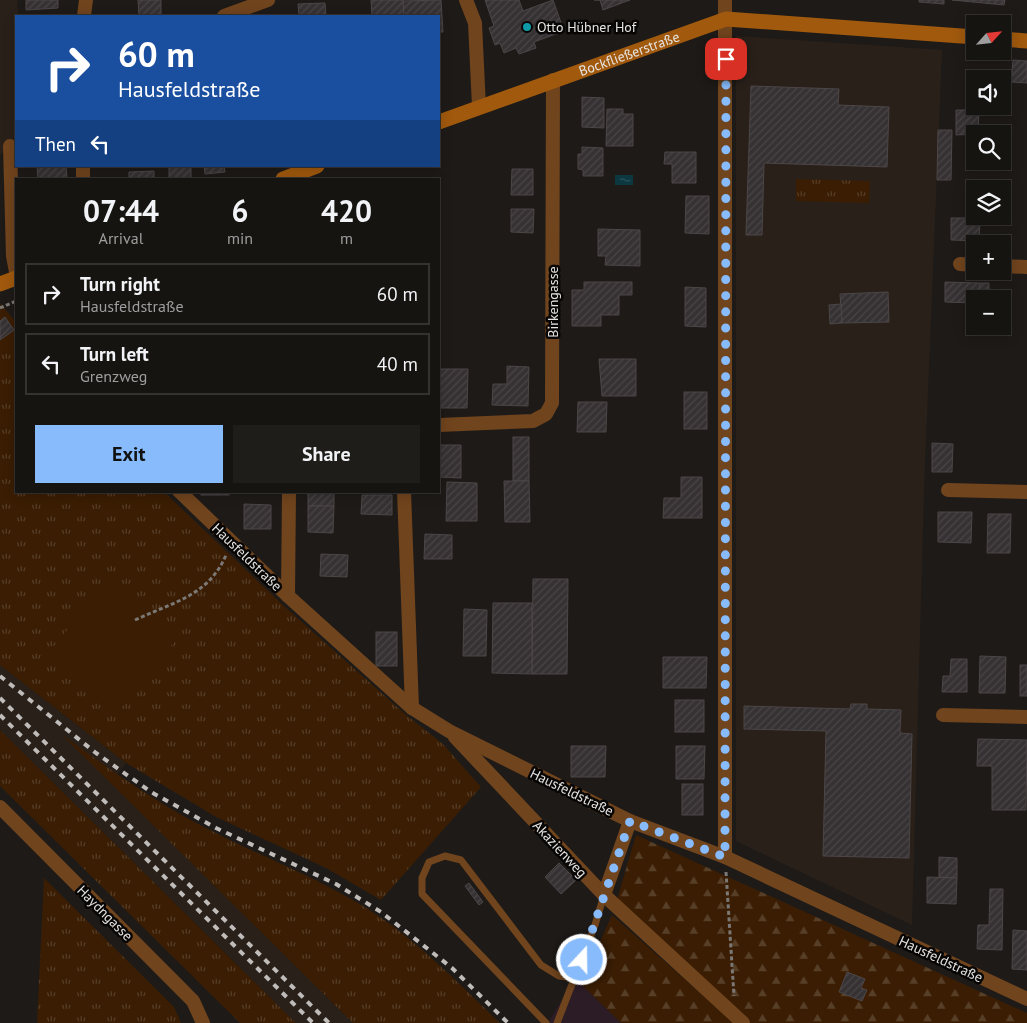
<!DOCTYPE html>
<meta charset="utf-8">
<style>
body{margin:0;font-family:"PT Sans",sans-serif;background:#1f1d1a;color:#f1f3f6;height:100vh;display:flex;flex-direction:column;font-size:19px;white-space:nowrap}
*{box-sizing:border-box;margin:0}
p{font-size:16px;color:#9e9e9f}
.icon{flex:none;width:28px;height:28px;fill:none;stroke:currentColor;stroke-width:2;stroke-linecap:round;stroke-linejoin:round}
.map{position:relative;flex:1;overflow:hidden}
.details{position:absolute;left:15px;top:178px;width:425px;height:315px;display:flex;flex-direction:column;background:#161411;border-radius:0px;box-shadow:0 2px 12px #0003,0 0 0 1px #353331}
.details>*{flex:none}
.guide{position:absolute;left:15px;top:15px;width:425px;height:152px;border-radius:0px;box-shadow:0 2px 12px #0003,0 0 0 1px #353331;background:#1a4fa0;color:#fff;overflow:hidden}
.needle{width:32px;rotate:63deg}
.tools{position:absolute;left:966px;top:15px;display:grid;gap:10px}
.tools a{display:grid;place-items:center;width:45px;height:45px;border-radius:0px;background:#161411;box-shadow:0 2px 12px #0003,0 0 0 1px #353331;font-size:25px}
.pin{position:absolute;display:grid;place-items:center;width:42px;height:42px;color:#fff;margin:-21px;border-radius:10px;box-shadow:0 2px 8px #0006}
.me{position:absolute;width:55px;margin:-28px;rotate:21deg;stroke-linejoin:round;filter:drop-shadow(0 0 4px #0008)}
.turn{display:flex;align-items:center;gap:18px;height:105px;padding:0 20px;font-size:22px}
.turn .icon{width:65px;height:65px;stroke-width:2.5}
.turn b{display:block;font-size:35px;line-height:42px}
.then{display:flex;align-items:center;height:48px;padding:0 20px;background:#0003;gap:10px;font-size:19px}
.eta{display:flex;justify-content:space-evenly;align-items:center;height:85px;text-align:center}
.eta b{font-size:30px;font-weight:800;line-height:35px}
.cta{display:flex;gap:10px;margin-top:auto;padding:10px 20px}
.cta a{flex:1;height:58px;border-radius:0px;background:#87bbfb;color:#111;font-size:20px;font-weight:800;line-height:58px;text-align:center}
.cta a+a{background:#1f1d1a;color:#f1f3f6}
ul{padding:0;list-style:none}
li{display:flex;align-items:center;gap:15px;height:62px;margin:0 10px 8px;padding:0 10px;border:2px solid #353331;border-radius:0px}
li div{flex:1}
li b{display:block;font-size:19px}
li em{font-style:normal}
.map>svg:first-child{display:block}
.commercial{fill:#2c1c26}
.built{fill:#292019}
.grass{fill:url(#grass-tufts)}
.forest{fill:url(#forest-firs)}
.pitch{fill:#3a1d03}
.water{fill:url(#water-ripples)}
.building{fill:url(#building-hatch);stroke:#4c4648}
.lines{fill:none;stroke-linecap:round;stroke-linejoin:round}
.path{stroke:#7b7875;stroke-width:3;stroke-dasharray:4 2.5;stroke-linecap:butt}
.service{stroke:#70441d;stroke-width:7}
.minor{stroke:#70441d;stroke-width:14}
.secondary{stroke:#a0590d;stroke-width:15}
.rail{stroke:#c0bcba;stroke-width:4;stroke-dasharray:6 6;stroke-linecap:butt}
.route{stroke:#87bbfb;stroke-width:9;stroke-dasharray:0 16.2}
.culture-dot{fill:#0f9aa8;stroke:#070605;stroke-width:2}
.labels{text-anchor:middle;dominant-baseline:central;stroke-width:5;stroke-linejoin:round;paint-order:stroke}
.poi-label{font-size:14px;fill:#e6e3e1;stroke:#070605;text-anchor:start}
.street-label{font-size:14px;fill:#e6e3e1;stroke:#070605}
</style>
<div class="map">
<svg width="1027" height="1023" viewBox="0 0 1027 1023">
<defs>
<pattern id="grass-tufts" width="24" height="20" patternUnits="userSpaceOnUse" patternTransform="scale(1.25)"><rect width="24" height="20" fill="#3a1d03"/><path d="M3 7l-1-3M5 7V3M7 7l1-3M15 17l-1-3M17 17v-4M19 17l1-3" fill="none" stroke="#563e27"/></pattern>
<pattern id="forest-firs" width="22" height="20" patternUnits="userSpaceOnUse" patternTransform="scale(1.25)"><rect width="22" height="20" fill="#3a1d03"/><path d="M5 1l3.5 6h-7zM16 11l3.5 6h-7z" fill="#563e27"/></pattern>
<pattern id="water-ripples" width="26" height="14" patternUnits="userSpaceOnUse" patternTransform="scale(1.25)"><rect width="26" height="14" fill="#0c3740"/><path d="M2 4q2-2 4 0t4 0M15 11q2-2 4 0t4 0" fill="none" stroke="#2f545b"/></pattern>
<pattern id="building-hatch" width="6" height="6" patternUnits="userSpaceOnUse" patternTransform="scale(1.25)"><rect width="6" height="6" fill="#363133"/><path d="M-1 1l2-2M0 6l6-6M5 7l2-2" fill="none" stroke="#494546"/></pattern>
</defs>
<rect width="100%" height="100%" fill="#1e1a17"/>
<path class="commercial" d="M575 978 621 1023H548Z"/>
<g class="built">
<path d="M0 0H17L18 16 16 138 0 155Z"/>
<path d="M736 36 942 50 924 488 912 925 736 841Z"/>
<path d="M0 665 126 763 117 775 65 737 353 1023H296L0 730Z"/>
</g>
<g class="grass">
<path d="M796 179 870 181 869 203 796 201Z"/>
<path d="M0 303 16 322V491H163L283 605 405 714 443 744 481 787 381 900 326 868 216 817 126 763 0 665Z"/>
<path d="M0 730 296 1023H240L0 786Z"/>
<path d="M61 734C108 768 156 803 208 829 262 857 319 878 371 911 419 942 458 983 500 1023H353Z"/>
<path d="M44 878 174 1007 181 1023H37Z"/>
</g>
<g class="forest">
<path d="M636 835 1027 1013V1023H745L616 903Z"/>
<path d="M612 915 734 1023H621L581 984Z"/>
</g>
<path class="pitch" d="M107 581 177 638 117 713 46 656Z"/>
<rect class="water" x="615" y="175" width="18" height="10"/>
<g class="building">
<path d="M26 0H58V8L26 10Z"/>
<path d="M138 0H161V16H139Z"/>
<path d="M371 0H403L404 16H372Z"/>
<path d="M441 0 443 32H439V16H404L403 1Z"/>
<path d="M485 0H519L523 11 553 0 564 31 534 42 536 48 519 54 516 48 504 53 500 43 495 45 489 28 494 26Z"/>
<path d="M594 0H630L603 10 600 0Z"/>
<path d="M919 0H944V4L919 2Z"/>
<path d="M952 0H1005L1004 5Z"/>
<path d="M325 3 326 16H299L298 4Z"/>
<path d="M1013 60 1027 61V83L1011 82Z"/>
<path d="M751 86 839 89 838 105 889 107 887 167 764 163 762 235H746Z"/>
<path d="M582 97 604 98V128L582 127Z"/>
<path d="M607 109H623V114H633V146H606Z"/>
<path d="M956 110H979L978 134 956 135Z"/>
<path d="M938 130H952L951 180H937Z"/>
<path d="M582 147 603 148V176H583V170L578 169V154H582Z"/>
<path d="M665 152H696V183H672V164H664Z"/>
<path d="M37 166H66L67 179H38Z"/>
<rect x="169" y="166" width="22" height="13"/>
<path d="M204 166H224L225 172 205 174Z"/>
<path d="M512 169H533V195H511Z"/>
<path d="M154 171V179H129V172Z"/>
<path d="M686 196H709V234L685 233Z"/>
<path d="M971 203H975V216H988V220H980L979 241 951 240V218H971Z"/>
<path d="M511 209H534L533 233 511 232Z"/>
<path d="M598 229 640 230V266L605 265 606 256H598Z"/>
<path d="M584 282H632V295H619V315H601V326H572V290H584Z"/>
<path d="M945 282 980 283 979 299H975V303L945 302Z"/>
<path d="M980 283H989V297H979Z"/>
<path d="M685 287 706 288V327L685 326Z"/>
<path d="M888 292 889 322 842 323 840 294Z"/>
<path d="M841 304 842 323 830 324 829 305Z"/>
<path d="M5 317 14 330 0 340V321Z"/>
<path d="M599 359H636V396H602Z"/>
<path d="M507 366 529 367 528 406 492 405 493 384H507Z"/>
<path d="M439 369H468L467 408H440Z"/>
<rect x="684" y="392" width="23" height="37"/>
<path d="M578 402H607L606 432H577Z"/>
<rect x="513" y="437" width="16" height="44"/>
<path d="M932 443 953 444 952 472H932Z"/>
<path d="M439 445H461V478L439 477Z"/>
<path d="M681 477H702V518H663L664 498H681Z"/>
<path d="M504 481H529L530 522H505Z"/>
<path d="M447 482 477 483V521H446Z"/>
<rect x="201" y="491" width="28" height="4"/>
<rect x="308" y="491" width="26" height="15"/>
<path d="M362 495H392V515L361 514Z"/>
<path d="M244 504 271 505V529H244Z"/>
<path d="M308 506H334L333 533 308 532Z"/>
<path d="M938 512H972L971 543 938 542Z"/>
<path d="M988 514H1011L1010 553H987Z"/>
<path d="M425 534 452 535V559H424Z"/>
<path d="M321 554 348 555 347 577 320 576Z"/>
<path d="M533 579H568L567 674H532Z"/>
<path d="M493 603H532V674L492 673Z"/>
<path d="M464 609 487 610 486 656H463Z"/>
<rect x="376" y="632" width="21" height="34"/>
<path d="M980 656 1006 657 1005 693H979Z"/>
<path d="M663 657H707L706 688H663Z"/>
<path d="M951 659H967V692H942L943 676H950Z"/>
<rect x="1020" y="665" width="7" height="31"/>
<rect x="675" y="700" width="29" height="32"/>
<path d="M851 704H867V709L901 710 900 733 912 734 909 858 823 856 826 731 744 729V706L850 709Z"/>
<path d="M978 739 1027 740 1026 810H992V766H977Z"/>
<path d="M571 746H606L605 777H571Z"/>
<path d="M676 746H705L704 779H676Z"/>
<rect x="682" y="784" width="21" height="31"/>
<path d="M939 857 957 858V878L939 877Z"/>
<path d="M559 863 576 880 561 894 545 877Z"/>
<path d="M927 877 957 878 956 904 927 903Z"/>
<path d="M469 883 483 902 479 905 465 886Z"/>
<path d="M990 889H1003L1002 950 977 949 978 925H989Z"/>
<path d="M1013 930 1027 931V970L1012 969Z"/>
<path d="M847 972 865 979 861 988 867 990 862 1001 839 992Z"/>
</g>
<g class="lines">
<g class="path">
<path d="M0 308 16 301"/>
<path d="M135 620C171 603 209 596 226 555"/>
<path d="M726 872 734 996"/>
</g>
<g class="service">
<path d="M546 1023 422 894V878L429 862 445 856 461 860 541 965 559 976 575 978"/>
<path d="M557 1023 595 925 604 895"/>
</g>
<g class="minor">
<path d="M466 0 475 23 479 107"/>
<path d="M84 16 86 0"/>
<path d="M224 16 268 0"/>
<path d="M10 146 13 256 16 272"/>
<path d="M83 166V179"/>
<path d="M960 264 975 265"/>
<path d="M1002 266 1027 267"/>
<path d="M439 425 533 421 546 414 552 403 553 80"/>
<path d="M948 490 1027 492"/>
<path d="M179 491 288 596 412 708 449 731 630 821 725 857 1027 999"/>
<path d="M404 491 412 708"/>
<path d="M288 596 289 491"/>
<path d="M943 715 1027 717"/>
<path d="M455 737 604 895 743 1023"/>
<path d="M0 807 193 1001 203 1023"/>
<path d="M725 857V0"/>
<path d="M604 895 630 821"/>
</g>
<g class="secondary">
<path d="M1002 39 1027 41"/>
<path id="s1" d="M439 122 726 19 975 37"/>
<path d="M283 179 317 166"/>
<path d="M0 284 16 278"/>
</g>
<g class="rail">
<path d="M0 676 96 753 151 792 216 828 336 884 381 912 452 968 508 1023"/>
<path d="M0 698 329 1023"/>
<path d="M0 715 313 1023"/>
</g>
</g>
<g class="lines">
<path class="route" d="M582 960 630 821 725 857 726 59"/>
</g>
<circle class="culture-dot" cx="527" cy="27" r="5"/>
<g class="labels">
<g class="poi-label">
<text x="537" y="27">Otto Hübner Hof</text>
</g>
<g class="street-label">
<text stroke="none"><textPath href="#s1" startOffset="202">Bockfließerstraße</textPath></text>
<text transform="translate(553 302) rotate(-90)">Birkengasse</text>
<text transform="translate(247 557) rotate(44)">Hausfeldstraße</text>
<text transform="translate(572 792) rotate(26)">Hausfeldstraße</text>
<text transform="translate(560 849) rotate(47)">Akazienweg</text>
<text transform="translate(105 913) rotate(45)">Haydngasse</text>
<text transform="translate(941 959) rotate(25)">Hausfeldstraße</text>
</g>
</g>
</svg>
<div class="tools">
<a><svg class="needle" viewBox="-14 -14 28 28"><path d="M0-13l5 13h-10z" fill="#e53935"/><path d="M0 13l5-13h-10z" fill="#9e9e9f"/></svg></a>
<a><svg class="icon" aria-label="sound" viewBox="0 0 24 24"><path d="M4 9h4l5-4v14l-5-4H4zM17 9q2 3 0 6"/></svg></a>
<a><svg class="icon" aria-label="search" viewBox="0 0 24 24"><circle cx="10" cy="10" r="6"/><path d="M15 15l6 6"/></svg></a>
<a><svg class="icon" aria-label="layers" viewBox="0 0 24 24"><path d="M12 4l9 5-9 5-9-5zM3 14l9 5 9-5"/></svg></a>
<a>+</a>
<a>−</a>
</div>
<div class="pin" style="left:726px;top:59px;background:#d93025"><svg class="icon" aria-label="arrive" viewBox="0 0 24 24"><path d="M6 21V4h12l-3 4 3 4H6"/></svg></div>
<svg class="me" style="left:582px;top:960px" viewBox="-20 -20 40 40"><circle r="17" fill="#87bbfb" stroke="#fff" stroke-width="3"/><path d="M0-11L8 9 0 5-8 9z" fill="#fff"/></svg>
<div class="guide">
<div class="turn"><svg class="icon" aria-label="right" viewBox="0 0 24 24"><path d="M7 20v-9h11M14 6l5 5-5 5"/></svg><div><b>60 m</b>Hausfeldstraße</div></div>
<div class="then">Then<svg class="icon" aria-label="left" viewBox="0 0 24 24"><path d="M17 20v-9H6M10 6l-5 5 5 5"/></svg></div>
</div>
<section class="details">
<div class="eta">
<div><b>07:44</b><p>Arrival</p></div>
<div><b>6</b><p>min</p></div>
<div><b>420</b><p>m</p></div>
</div>
<ul>
<li><svg class="icon" aria-label="right" viewBox="0 0 24 24"><path d="M7 20v-9h11M14 6l5 5-5 5"/></svg><div><b>Turn right</b><p>Hausfeldstraße</p></div><em>60 m</em></li>
<li><svg class="icon" aria-label="left" viewBox="0 0 24 24"><path d="M17 20v-9H6M10 6l-5 5 5 5"/></svg><div><b>Turn left</b><p>Grenzweg</p></div><em>40 m</em></li>
</ul>
<div class="cta"><a>Exit</a><a>Share</a></div>
</section>
</div>
